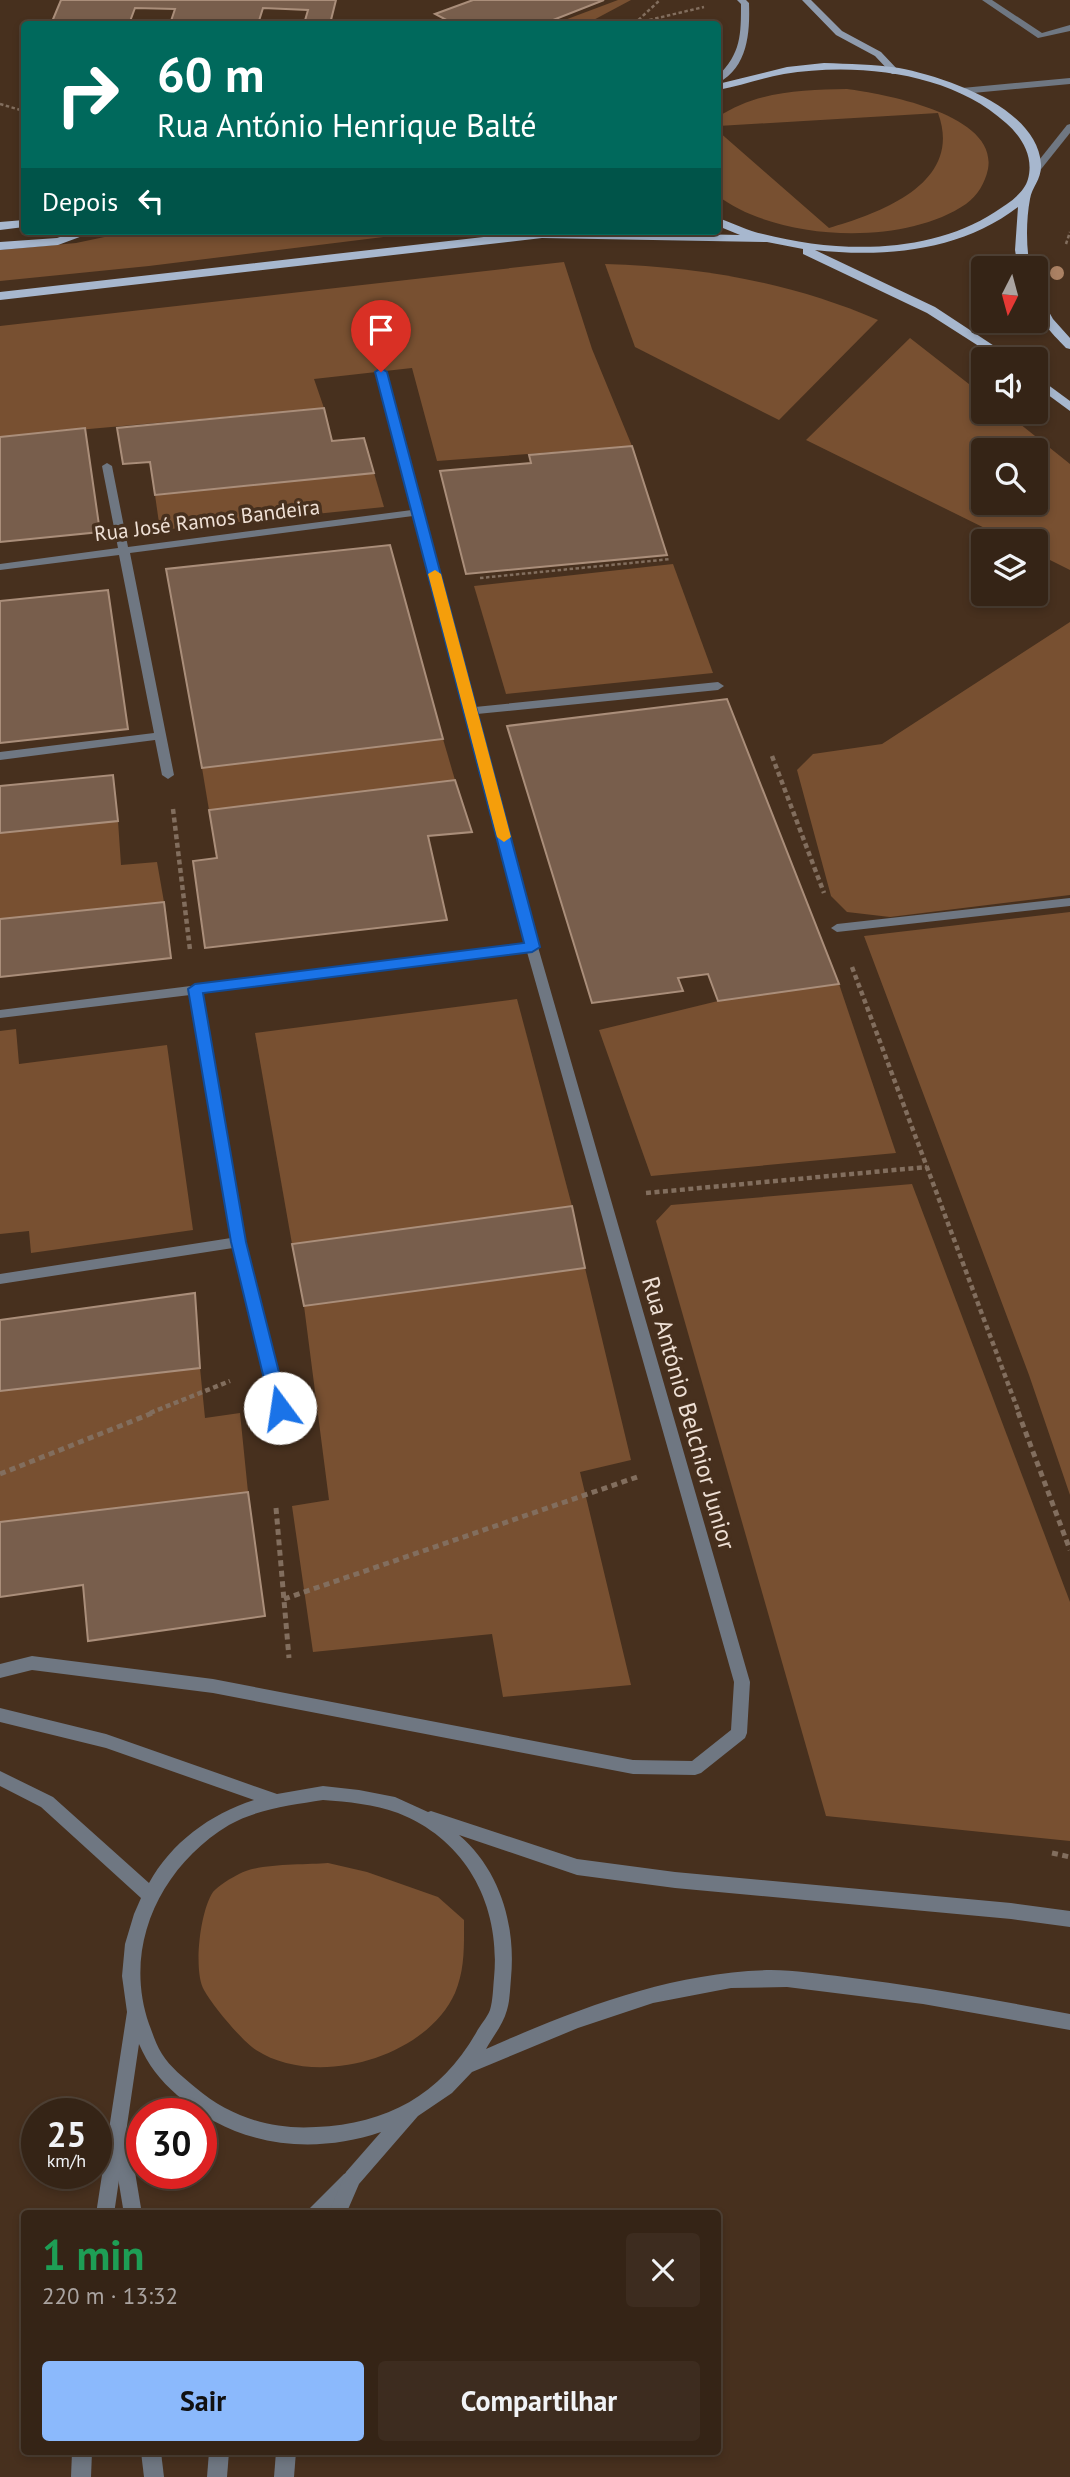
<!DOCTYPE html>
<html lang="pt">
<meta charset="utf-8">
<style>
body{margin:0;font-family:"PT Sans",sans-serif;background:#3d2c1f;color:#f1f3f6;height:100vh;display:flex;flex-direction:column;font-size:26px;white-space:nowrap}
*{box-sizing:border-box;margin:0}
p{font-size:23px;color:#aaa4a1}
.icon{flex:none;width:38px;height:38px;fill:none;stroke:currentColor;stroke-width:2;stroke-linecap:round;stroke-linejoin:round}
.map{position:relative;flex:1;overflow:hidden}
.panel{position:absolute;left:21px;top:2210px;width:700px;height:245px;display:flex;flex-direction:column;background:#352416;border-radius:7px;box-shadow:0 4px 10px #0003,0 0 0 2px #4f4135}
.panel>*{flex:none}
.banner{position:absolute;left:21px;top:21px;width:700px;height:214px;border-radius:7px;box-shadow:0 4px 10px #0003,0 0 0 2px #4f4135;background:#00695c;color:#fff;overflow:hidden}
.needle{width:46px;rotate:186deg}
.controls{position:absolute;left:971px;top:256px;display:grid;gap:14px}
.controls a{display:grid;place-items:center;width:77px;height:77px;border-radius:7px;background:#352416;box-shadow:0 4px 10px #0003,0 0 0 2px #4f4135;font-size:35px}
.speed{position:absolute;left:21px;top:2098px;display:flex;gap:14px;font-size:35px;font-weight:700;text-align:center}
.speed>*{display:grid;place-content:center;width:91px;height:91px;border-radius:50%;background:#352416;box-shadow:0 4px 10px #0003,0 0 0 2px #4f4135;line-height:1}
.speed small{font-size:18px;font-weight:400}
.speed .limit{border:10px solid #d22;background:#fff;color:#111}
.pin{position:absolute;display:grid;place-items:center;width:60px;height:60px;color:#fff;margin:-72px -30px;border-radius:50% 50% 50% 0;rotate:-45deg;box-shadow:0 0 7px #0007}
.pin .icon{rotate:45deg}
.me{position:absolute;width:77px;margin:-38px;rotate:346deg;stroke-linejoin:round;filter:drop-shadow(0 0 5px #0008)}
.turn{display:flex;align-items:center;gap:24px;height:147px;padding:0 21px;font-size:32px}
.turn .icon{width:91px;height:91px;stroke-width:2.5}
.turn b{display:block;font-size:49px;line-height:60px}
.then{display:flex;align-items:center;height:66px;padding:0 21px;background:#0003;gap:14px;font-size:26px}
.round{display:grid;place-items:center;flex:none;width:74px;height:74px;border-radius:7px;background:#3d2c1f}
.head{display:flex;align-items:center;justify-content:space-between;height:119px;padding:0 21px}
h1{font-size:42px;font-weight:800;line-height:52px;color:#1e9e55}
.action{display:flex;gap:14px;margin-top:auto;padding:14px 21px}
.action a{flex:1;height:80px;border-radius:7px;background:#8bb9fc;color:#111;font-size:28px;font-weight:800;line-height:80px;text-align:center}
.action a+a{background:#3d2c1f;color:#f1f3f6}
.map>svg:first-child{display:block}
.green{fill:#785031;fill-rule:evenodd}
.building{fill:#785e4c;stroke:#aa8e7a;stroke-width:2}
.lines{fill:none;stroke-linecap:round;stroke-linejoin:round}
.path-far2{stroke:#826e5e;stroke-width:2.5;stroke-dasharray:3.5 2.5;stroke-linecap:butt}
.path-far1{stroke:#826e5e;stroke-width:4.5;stroke-dasharray:5 3.5;stroke-linecap:butt}
.path{stroke:#826e5e;stroke-width:5;stroke-dasharray:6 4.5;stroke-linecap:butt}
.service{fill:#6f7782;fill-rule:evenodd}
.minor{fill:#6f7782;fill-rule:evenodd}
.secondary{fill:#8f9bad;fill-rule:evenodd}
.primary{fill:#a7b7ce;fill-rule:evenodd}
.tree{fill:#ab8163}
.route{fill:#1a73e8;stroke:#114b97;stroke-width:2}
.slow{fill:#f59e0b}
.labels{text-anchor:middle;dominant-baseline:central;stroke-width:7;stroke-linejoin:round;paint-order:stroke}
.far-street-label{font-size:21px;fill:#efe0d5;stroke:#47301e}
.street-label{font-size:24px;fill:#efe0d5;stroke:#47301e}
</style>
<div class="map">
<svg width="1070" height="2477" viewBox="0 0 1070 2477">
<rect width="100%" height="100%" fill="#47301e"/>
<g class="green">
<path d="M618 0H631L586 24H554Z"/>
<path d="M847 89C884 94 998 114 988 169 985 183 978 195 966 204 903 247 778 241 718 196V131L829 228C881 213 964 183 938 113L718 126V117C756 91 802 90 847 89Z"/>
<path d="M133 231H432L149 266 0 281V250L76 243Z"/>
<path d="M564 262 592 349 632 446 437 461 412 368 314 379 324 408 0 437V326Z"/>
<path d="M605 264C701 267 790 282 878 320L779 420 635 347Z"/>
<path d="M910 338 983 395 984 411H1004L1070 464V570L1036 553V541H1011L806 440ZM984 450H1036V502H984Z"/>
<path d="M374 473 384 507 160 530 155 495Z"/>
<path d="M673 564 713 673 506 694 474 586Z"/>
<path d="M1070 622V895L890 917 847 912 831 896 797 770 813 754 882 744Z"/>
<path d="M443 739 455 780 209 810 202 768Z"/>
<path d="M118 821 121 865 157 862 164 902 0 919V833Z"/>
<path d="M1070 912V1495L1029 1375 864 936Z"/>
<path d="M839 984 896 1153 651 1176 599 1030 718 1001Z"/>
<path d="M517 999 572 1206 292 1244 255 1033Z"/>
<path d="M16 1029 19 1064 167 1045 193 1230 31 1253 29 1231 0 1234V1031Z"/>
<path d="M912 1184 1070 1602V1841L826 1816 656 1221 671 1205Z"/>
<path d="M585 1268 631 1460 580 1472 631 1685 503 1697 492 1634 313 1652 292 1506 329 1500 304 1306Z"/>
<path d="M200 1368 205 1418 240 1413 248 1492 0 1522V1391Z"/>
<path d="M328 1863 367 1872 438 1897 464 1920C464 1946 465 1969 455 1993 426 2058 316 2089 256 2050 241 2040 213 2006 204 1990 193 1971 200 1911 213 1892 218 1886 231 1878 239 1874 258 1863 305 1865 328 1863Z"/>
</g>
<g class="building">
<path d="M61 0H336L330 24H304L308 10 263 8 258 24H170L175 9 135 8 129 24H51Z"/>
<path d="M473 0H604L543 24H454L435 14Z"/>
<path d="M324 408 332 441 364 438 374 473 155 495 150 462 123 464 117 428Z"/>
<path d="M85 428 100 532 0 542V437Z"/>
<path d="M632 446 667 555 466 574 440 471 531 463 529 455Z"/>
<path d="M390 545 443 739 202 768 166 569Z"/>
<path d="M108 590 128 729 0 743V601Z"/>
<path d="M727 699 839 984 718 1001 708 974 678 978 683 991 592 1003 507 726Z"/>
<path d="M113 775 118 821 0 833V786Z"/>
<path d="M455 780 472 832 428 836 447 920 205 948 193 861 217 858 209 810Z"/>
<path d="M164 902 171 958 0 977V919Z"/>
<path d="M572 1206 585 1268 304 1306 292 1244Z"/>
<path d="M195 1293 200 1368 0 1391V1320Z"/>
<path d="M248 1492 265 1616 88 1641 83 1585 0 1597V1522Z"/>
</g>
<g class="lines">
<g class="path-far2">
<path d="M634 24 660 0"/>
<path d="M645 24 649 20 704 7"/>
<path d="M0 104 24 111"/>
<path d="M1066 244 1070 232"/>
<path d="M480 578 671 559"/>
</g>
<g class="path-far1">
<path d="M772 756 824 893"/>
<path d="M173 809 190 950"/>
<path d="M852 967 1019 1413"/>
<path d="M646 1193 927 1167"/>
<path d="M150 1413 230 1381"/>
</g>
<g class="path">
<path d="M1018 1412 1070 1550"/>
<path d="M0 1474 155 1412"/>
<path d="M276 1508 289 1658"/>
<path d="M284 1599 640 1476"/>
<path d="M1052 1853 1070 1857"/>
</g>
<g class="service">
<path d="M982 0H992L1042 33 1070 25V31L1038 38Z"/>
<path d="M1070 898V906L837 932 831 928 837 924Z"/>
<path d="M120 2127 126 2130 129 2136 142 2214H124L111 2136 114 2130Z"/>
<path d="M350 2171 356 2174 359 2180 356 2186 329 2214H307L310 2208 344 2174Z"/>
<path d="M141 2452H161L164 2477H144Z"/>
<path d="M209 2452H229L227 2477H207Z"/>
</g>
<g class="minor">
<path d="M1070 78V84L962 94 958 91 962 88Z"/>
<path d="M1070 124V133L1038 173H1032V169L1067 125Z"/>
<path d="M381 369 386 372 475 707 718 682 724 686 718 690 477 714 538 947 750 1682 747 1733 745 1738 701 1773 695 1775 633 1774 213 1693 32 1670 0 1678V1664L32 1656 213 1679 633 1760 692 1761 731 1730 734 1682 527 952 202 993 246 1242 287 1408 285 1412H275L273 1408 233 1248 0 1284V1274L231 1238 190 995 0 1018V1010L525 944 413 516 130 553 174 775 168 779 162 775 155 740 0 760V752L154 733 119 555 0 570V564L118 548 102 466 107 463 112 466 128 547 412 510 376 372Z"/>
<path d="M0 1708 106 1734 277 1794 323 1786 359 1790 395 1797 428 1812 431 1811 577 1859 675 1872 1011 1903 1070 1911V1927L1011 1919 675 1888 577 1875 459 1835C500 1870 516 1925 511 1978 510 1989 510 2000 507 2010 503 2025 493 2036 486 2049 576 2009 671 1972 771 1970 795 1970 820 1974 845 1977 920 1986 995 2000 1070 2014V2030L923 2004 787 1987 731 1988 653 2003 578 2028 472 2072 452 2093 418 2116 359 2184 346 2214H328L346 2172 381 2132C310 2156 234 2146 177 2095 160 2080 148 2065 139 2044L114 2214H96L127 2012 122 1976 125 1944 134 1914 141 1898 41 1807 0 1786V1771L53 1797 149 1883C171 1843 210 1814 254 1800L106 1748 0 1722ZM323 1800C348 1802 374 1804 398 1813 467 1840 501 1906 494 1978 493 1988 493 2000 490 2010 487 2018 480 2025 476 2033 440 2095 387 2124 316 2127 272 2130 230 2117 196 2088 184 2078 170 2067 162 2054 156 2045 153 2034 149 2024 122 1946 161 1866 229 1825 257 1809 292 1805 323 1800Z"/>
<path d="M72 2452H92L91 2477H71Z"/>
<path d="M276 2452H296L294 2477H274Z"/>
</g>
<g class="secondary">
<path d="M737 0H746L749 3C750 33 748 67 718 83V76C741 53 741 35 741 4Z"/>
<path d="M802 0H811L842 31 881 52 898 70V74H892L875 56 836 35Z"/>
</g>
<g class="primary">
<path d="M824 63C849 64 874 64 899 68 945 77 1037 107 1041 164 1042 179 1032 187 1030 199 1026 220 1026 246 1030 268H1018L1015 250 1018 207C961 251 884 258 815 250L935 307 1014 359H999L927 313 803 254V249L767 242 542 238 0 300V292L537 231 740 235 718 226V218C733 223 748 231 763 234 837 253 929 255 995 212 1007 204 1024 194 1028 179 1034 157 1022 137 1006 123 951 72 856 62 784 74 762 78 740 86 718 90V84L787 67Z"/>
<path d="M24 220V227L0 230V222Z"/>
<path d="M78 231H96L58 245 0 250V242L57 238Z"/>
<path d="M1036 295 1040 296 1053 319 1070 338V349L1066 348C1050 331 1036 319 1036 295Z"/>
<path d="M1036 376 1070 401V411L1036 386Z"/>
</g>
</g>
<circle class="tree" cx="1057" cy="273" r="7"/>
<path class="route" d="M381 368 387 372 540 947 532 952 203 993 246 1242 288 1408 280 1415 271 1408 231 1242 188 989 195 984 524 943 375 372Z"/>
<path class="slow" d="M435 570 441 574 511 837 504 842 497 837 428 574Z"/>
<g class="labels">
<g class="far-street-label">
<text transform="translate(207 520) rotate(-7)">Rua José Ramos Bandeira</text>
</g>
<g class="street-label">
<text transform="translate(689 1413) rotate(74)">Rua António Belchior Junior</text>
</g>
</g>
</svg>
<div class="controls">
<a><svg class="needle" viewBox="-14 -14 28 28"><path d="M0-13l5 13h-10z" fill="#e53935"/><path d="M0 13l5-13h-10z" fill="#aaa4a1"/></svg></a>
<a><svg class="icon" aria-label="sound" viewBox="0 0 24 24"><path d="M4 9h4l5-4v14l-5-4H4zM17 9q2 3 0 6"/></svg></a>
<a><svg class="icon" aria-label="search" viewBox="0 0 24 24"><circle cx="10" cy="10" r="6"/><path d="M15 15l6 6"/></svg></a>
<a><svg class="icon" aria-label="layers" viewBox="0 0 24 24"><path d="M12 4l9 5-9 5-9-5zM3 14l9 5 9-5"/></svg></a>
</div>
<div class="speed"><div>25<small>km/h</small></div><div class="limit">30</div></div>
<div class="pin" style="left:381px;top:372px;background:#d93025"><svg class="icon" aria-label="arrive" viewBox="0 0 24 24"><path d="M6 21V4h12l-3 4 3 4H6"/></svg></div>
<svg class="me" style="left:280px;top:1408px" viewBox="-20 -20 40 40"><circle r="19" fill="#fff"/><path d="M0-13L10 11 0 6-10 11z" fill="#1a73e8"/></svg>
<div class="banner">
<div class="turn"><svg class="icon" aria-label="right" viewBox="0 0 24 24"><path d="M7 20v-9h11M14 6l5 5-5 5"/></svg><div><b>60 m</b>Rua António Henrique Balté</div></div>
<div class="then">Depois<svg class="icon" aria-label="left" viewBox="0 0 24 24"><path d="M17 20v-9H6M10 6l-5 5 5 5"/></svg></div>
</div>
<section class="panel">
<div class="head"><div><h1>1 min</h1><p>220 m · 13:32</p></div><a class="round"><svg class="icon" aria-label="close" viewBox="0 0 24 24"><path d="M6 6l12 12M18 6L6 18"/></svg></a></div>
<div class="action"><a>Sair</a><a>Compartilhar</a></div>
</section>
</div>
